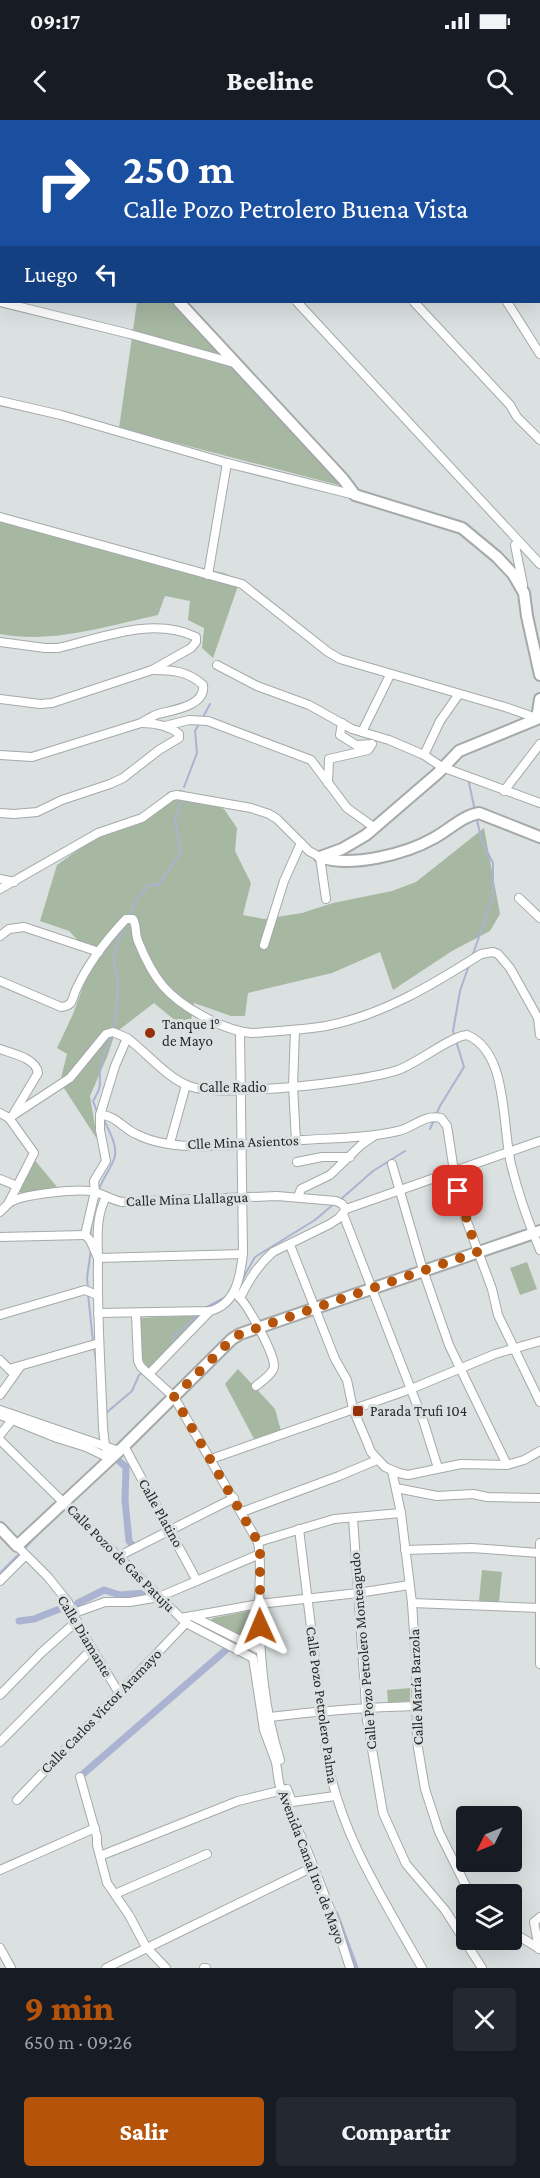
<!DOCTYPE html>
<html lang="es">
<meta charset="utf-8">
<style>
body{margin:0;font-family:"Crimson Pro",serif;background:#242831;color:#f1f3f6;height:100vh;display:flex;flex-direction:column;font-size:22px;white-space:nowrap}
*{box-sizing:border-box;margin:0}
p{font-size:20px;color:#9ea1a6}
.icon{flex:none;width:33px;height:33px;fill:none;stroke:currentColor;stroke-width:2;stroke-linecap:round;stroke-linejoin:round}
.map{position:relative;height:1848px;overflow:hidden}
.details{display:flex;flex-direction:column;background:#171b24;flex:1}
.details>*{flex:none}
.guide{position:absolute;left:0px;top:0px;width:540px;height:183px;box-shadow:0 6px 24px #0002;background:#1a4fa0;color:#fff;overflow:hidden}
.needle{width:39px;rotate:227deg}
.buttons{position:absolute;left:456px;top:1686px;display:grid;gap:12px}
.buttons a{display:grid;place-items:center;width:66px;height:66px;border-radius:6px;background:#171b24;box-shadow:0 6px 24px #0002;font-size:30px}
.pin{position:absolute;display:grid;place-items:center;width:51px;height:51px;color:#fff;margin:-26px;border-radius:12px;box-shadow:0 3px 9px #0006}
.me{position:absolute;width:66px;margin:-33px;rotate:359deg;stroke-linejoin:round;filter:drop-shadow(0 0 4px #0008)}
.turn{display:flex;align-items:center;gap:21px;height:126px;padding:0 24px;font-size:27px}
.turn .icon{width:78px;height:78px;stroke-width:2.5}
.turn b{display:block;font-size:42px;line-height:51px}
.then{display:flex;align-items:center;height:57px;padding:0 24px;background:#0003;gap:12px;font-size:22px}
.round{display:grid;place-items:center;flex:none;width:63px;height:63px;border-radius:6px;background:#242831}
.overview{display:flex;align-items:center;justify-content:space-between;height:102px;padding:0 24px}
h1{font-size:36px;font-weight:800;line-height:45px;color:#b45309}
.cta{display:flex;gap:12px;margin-top:auto;padding:12px 24px}
.cta a{flex:1;height:69px;border-radius:6px;background:#b45309;color:#fff;font-size:24px;font-weight:800;line-height:69px;text-align:center}
.cta a+a{background:#242831;color:#f1f3f6}
.status{display:flex;justify-content:space-between;align-items:center;height:42px;padding:0 30px;background:#171b24;direction:ltr}
.status svg{height:16px;fill:currentColor}
header{display:flex;justify-content:space-between;align-items:center;height:78px;padding:0 24px;background:#171b24;font-size:27px;font-weight:800}
.map>svg:first-child{display:block}
.green{fill:#a6b8a1}
.lines{fill:none;stroke-linecap:round;stroke-linejoin:round}
.stream{stroke:#aab3d1;stroke-width:2}
.canal{stroke:#aab3d1;stroke-width:7}
.street-casing{stroke:#a5a9aa;stroke-width:10}
.secondary-casing{stroke:#a5a9aa;stroke-width:14}
.street{stroke:#fff;stroke-width:8}
.secondary{stroke:#fff;stroke-width:10}
.route{stroke:#b45309;stroke-width:10;stroke-dasharray:0 18}
.poi-dot{fill:#96300a;stroke:#dbe0e0;stroke-width:2}
.labels{text-anchor:middle;dominant-baseline:central;stroke-width:6;stroke-linejoin:round;paint-order:stroke}
.poi-label{font-size:15px;fill:#272829;stroke:#dbe0e0;text-anchor:start}
.street-label{font-size:15px;fill:#272829;stroke:#dbe0e0}
</style>
<div class="status"><b>09:17</b><svg viewBox="0 0 49 12"><path d="M0 12V9h3v3zM5 12V6h3v6zM10 12V3h3v9zM15 12V0h3v12zM26 1h20v11H26zM47 4h2v5h-2z"/></svg></div>
<header><svg class="icon" aria-label="back" viewBox="0 0 24 24"><path d="M15 5l-7 7 7 7"/></svg>Beeline<svg class="icon" aria-label="search" viewBox="0 0 24 24"><circle cx="10" cy="10" r="6"/><path d="M15 15l6 6"/></svg></header>
<div class="map">
<svg width="540" height="1848" viewBox="0 0 540 1848">
<rect width="100%" height="100%" fill="#dbe0e0"/>
<g class="green">
<path d="M137 182H173L342 366 119 308Z"/>
<path d="M0 398 189 446 224 453 240 460 213 538 202 528 204 508 188 500 190 481 165 476 158 495C107 506 52 524 0 514Z"/>
<path d="M181 670 224 689 237 708 235 731 251 763 243 795 264 799 302 793 333 783 392 771 416 762 484 708 500 794 490 811 452 831 393 870 380 832 332 853 248 873 245 896H231L194 883 189 912 154 883 115 913 107 937 90 976 97 1019 60 962 67 934 57 928 73 894 94 837 69 811 40 801 57 745 86 724 124 704 152 694 168 672Z"/>
<path d="M33 1038 57 1067 55 1070 23 1074 17 1070Z"/>
<path d="M527 1142 537 1169 520 1175 510 1148Z"/>
<path d="M201 1195 150 1249C137 1239 140 1217 138 1201L140 1198Z"/>
<path d="M238 1249 275 1289 281 1311 254 1319 225 1264Z"/>
<path d="M482 1450 502 1452 499 1482 479 1481Z"/>
<path d="M254 1490 257 1494 255 1522 213 1503 211 1500 213 1498Z"/>
<path d="M410 1568V1581L388 1583 387 1570Z"/>
</g>
<g class="lines">
<g class="stream">
<path d="M538 146 540 147"/>
<path d="M203 597 210 584"/>
<path d="M468 658 475 691"/>
<path d="M184 667 197 633 195 611 200 602"/>
<path d="M130 795 138 777 151 764 157 766C166 756 171 744 181 734L175 700 181 680"/>
<path d="M472 837 493 776V743L482 722 476 696"/>
<path d="M112 911 116 896 118 863 113 838 118 821 126 803"/>
<path d="M97 992 93 981C103 964 99 966 100 949 101 938 108 927 111 916"/>
<path d="M430 1009 440 986 464 947 453 911 460 871 469 845"/>
<path d="M99 1069C103 1058 110 1050 114 1039 119 1027 108 1009 103 998"/>
<path d="M340 1080 373 1051 405 1031"/>
<path d="M90 1118 92 1099"/>
<path d="M242 1160 255 1137 315 1100 335 1083"/>
<path d="M88 1168 87 1158 91 1129"/>
<path d="M88 1174 93 1222"/>
<path d="M205 1188 224 1178"/>
<path d="M171 1227 173 1217 199 1194"/>
<path d="M94 1228 96 1240"/>
<path d="M106 1293 132 1271 139 1255 144 1252"/>
<path d="M25 1428 41 1411"/>
<path d="M0 1453 18 1435"/>
</g>
<g class="canal">
<path d="M120 1342 126 1347 125 1380 129 1421 132 1425"/>
<path d="M78 1483 104 1470 120 1475 144 1473"/>
<path d="M19 1501 34 1499 67 1486"/>
<path d="M83 1654 234 1523"/>
<path d="M335 1794 355 1848"/>
</g>
<defs>
<g id="street">
<path d="M130 0 131 2"/>
<path d="M245 0 246 2"/>
<path d="M353 0 354 2"/>
<path d="M406 2V0"/>
<path d="M0 70 2 71"/>
<path d="M0 182 130 214 234 243"/>
<path d="M297 182 540 444"/>
<path d="M414 182 510 285 517 297 540 320"/>
<path d="M507 182 540 234"/>
<path d="M0 281 61 295 227 343 355 375"/>
<path d="M0 397 242 464 328 532 340 539 505 587 539 599"/>
<path d="M519 422 515 425 523 465"/>
<path d="M208 455 227 343"/>
<path d="M0 522 45 528H58C102 518 152 496 196 517V522L191 528 152 550 52 583 40 584 0 579"/>
<path d="M217 545 257 566 309 585 352 609 389 620 424 635 442 647 540 683"/>
<path d="M165 606 189 600 208 601 311 640 347 688 375 708"/>
<path d="M362 612 390 555"/>
<path d="M0 635 32 637 141 603C147 600 152 596 158 594 173 590 206 586 203 565 188 551 172 550 153 550"/>
<path d="M424 635 440 601 459 574"/>
<path d="M328 663 329 639 368 630 372 624 356 625 340 615 342 603"/>
<path d="M504 671 540 624"/>
<path d="M0 693 14 694 37 692 62 680 110 664 123 658 159 630 179 618V614C168 605 156 603 142 603"/>
<path d="M0 759 14 762"/>
<path d="M0 769 98 713 142 698 172 676 177 675 251 688 269 694 277 699 309 731 320 737 326 779"/>
<path d="M519 778 540 798"/>
<path d="M0 816 9 809 24 807 99 832"/>
<path d="M264 825 284 761 301 723"/>
<path d="M0 861 61 887C72 886 72 881 75 872 87 845 106 820 126 799H133C137 806 135 814 138 821 144 836 152 853 163 866 181 887 224 911 252 913 277 911 302 910 326 906 383 895 432 865 481 834L493 832 498 834 510 848 538 898 540 915"/>
<path d="M295 910 293 966 296 1021"/>
<path d="M0 929C13 934 36 938 38 953L14 993"/>
<path d="M0 993 9 998 34 1033 8 1084 0 1092"/>
<path d="M100 995 115 946 127 918C146 932 167 958 189 966 221 978 363 962 398 950 418 943 451 916 467 915 510 933 501 1009 512 1048 519 1076 529 1104 540 1130"/>
<path d="M9 998 70 958 106 914 113 912 127 918"/>
<path d="M170 1023 186 965"/>
<path d="M297 1042 322 1037H350"/>
<path d="M392 1044 423 1150 449 1225 507 1345"/>
<path d="M0 1059 17 1066"/>
<path d="M106 1077C95 1098 98 1119 98 1141 97 1196 101 1252 103 1308L105 1326 111 1339"/>
<path d="M298 1077 301 1069 330 1055 361 1025 374 1016"/>
<path d="M8 1084C18 1074 81 1068 95 1072 105 1075 112 1080 122 1082L277 1076 336 1081 342 1084 346 1089"/>
<path d="M343 1094 424 1303 438 1348"/>
<path d="M85 1115 95 1072 94 1061 106 1041 100 1010V995C114 994 124 1009 136 1014 157 1025 188 1027 212 1026 242 1026 273 1022 303 1020 335 1018 367 1018 398 1011 413 1008 424 994 441 998L447 1006 454 1051 463 1091 492 1169 498 1195 540 1282"/>
<path d="M85 1115 90 1120 98 1138 243 1134"/>
<path d="M0 1117 85 1115"/>
<path d="M290 1125 335 1239 347 1260 353 1289 367 1322 371 1332 385 1347 399 1353 408 1355 461 1344 507 1345 524 1340 540 1331"/>
<path d="M237 1175C247 1183 274 1233 274 1246 274 1253 261 1262 256 1266"/>
<path d="M240 1178C249 1159 258 1145 273 1132L330 1104 339 1098 346 1089 540 1021"/>
<path d="M98 1193 210 1191C236 1184 240 1158 243 1134L240 912"/>
<path d="M136 1194 138 1241 141 1247 174 1277 258 1422C262 1443 259 1465 259 1486 260 1539 264 1590 280 1640"/>
<path d="M0 1195 85 1170 97 1175"/>
<path d="M0 1240 12 1252"/>
<path d="M9 1249 99 1223"/>
<path d="M149 1254 210 1191"/>
<path d="M0 1275 20 1247"/>
<path d="M0 1290 119 1331"/>
<path d="M0 1295 57 1318 86 1327 111 1339"/>
<path d="M0 1315 12 1300"/>
<path d="M0 1320 186 1503 253 1538 264 1610 276 1642 279 1663 287 1686 305 1725 336 1804 350 1848"/>
<path d="M124 1326 197 1461"/>
<path d="M211 1339 411 1269 495 1234 540 1221"/>
<path d="M392 1351 401 1393 412 1483 416 1543 417 1622 425 1669 439 1712 470 1774"/>
<path d="M396 1368 437 1376 473 1374 487 1377 540 1378"/>
<path d="M242 1392 339 1356 377 1340"/>
<path d="M353 1398 367 1600 383 1693 406 1744 445 1790 482 1848"/>
<path d="M299 1409 327 1638C341 1716 384 1780 422 1848"/>
<path d="M258 1422 334 1399 401 1393"/>
<path d="M540 1423V1544"/>
<path d="M17 1426 48 1457 68 1482 79 1507 119 1573"/>
<path d="M405 1430 472 1428 540 1433"/>
<path d="M119 1436 234 1378"/>
<path d="M0 1461 25 1436"/>
<path d="M412 1483 540 1488"/>
<path d="M74 1493 105 1482H130L159 1477 260 1434"/>
<path d="M192 1496 260 1530"/>
<path d="M181 1498 259 1484 358 1473 409 1465"/>
<path d="M0 1575 41 1533 77 1501"/>
<path d="M266 1599 270 1597C319 1591 367 1587 416 1586"/>
<path d="M0 1622 92 1529"/>
<path d="M80 1657 97 1717V1725L107 1763 129 1795 146 1827 166 1848"/>
<path d="M287 1669 292 1682 335 1676"/>
<path d="M17 1680 186 1503"/>
<path d="M100 1736 238 1681 283 1670"/>
<path d="M0 1750 95 1708"/>
<path d="M115 1774 207 1734"/>
<path d="M512 1812 540 1829"/>
<path d="M0 1828 11 1848"/>
<path d="M539 1829 534 1802 540 1797"/>
<path d="M106 1848 313 1747"/>
<path d="M204 1848H206"/>
</g>
<g id="secondary">
<path d="M54 2 55 0"/>
<path d="M179 182 343 359 355 375 462 408 497 437 513 454 524 473 527 496 540 555"/>
<path d="M320 737 342 729 366 715 438 653 459 631 537 599 540 579"/>
<path d="M320 737C351 748 406 734 434 718 449 710 462 696 479 693L540 717"/>
<path d="M0 1408 17 1426 119 1331 232 1219 240 1214 540 1111"/>
</g>
</defs>
<use href="#street" class="street-casing"/>
<use href="#secondary" class="secondary-casing"/>
<use href="#street" class="street"/>
<use href="#secondary" class="secondary"/>
</g>
<g class="lines">
<path class="route" d="M260 1506V1434L258 1422 174 1277 232 1219 240 1214 477 1132 458 1071"/>
</g>
<g class="poi-dot">
<circle cx="150" cy="913" r="6"/>
<rect x="352" y="1285" width="12" height="12" rx="3"/>
</g>
<g class="labels">
<g class="poi-label">
<text x="162" y="904">Tanque 1°<tspan x="162" dy="17">de Mayo</tspan></text>
<text x="370" y="1291">Parada Trufi 104</text>
</g>
<g class="street-label">
<text x="233" y="967">Calle Radio</text>
<text transform="translate(243 1022) rotate(-2)">Clle Mina Asientos</text>
<text transform="translate(187 1079) rotate(-2)">Calle Mina Llallagua</text>
<text transform="translate(161 1393) rotate(61)">Calle Platino</text>
<text transform="translate(121 1438) rotate(45)">Calle Pozo de Gas Patuju</text>
<text transform="translate(85 1516) rotate(59)">Calle Diamante</text>
<text transform="translate(363 1531) rotate(-95)">Calle Pozo Petrolero Monteagudo</text>
<text transform="translate(416 1567) rotate(-92)">Calle María Barzola</text>
<text transform="translate(322 1585) rotate(82)">Calle Pozo Petrolero Palma</text>
<text transform="translate(101 1591) rotate(-46)">Calle Carlos Victor Aramayo</text>
<text transform="translate(312 1747) rotate(69)">Avenida Canal 1ro. de Mayo</text>
</g>
</g>
</svg>
<div class="buttons">
<a><svg class="needle" viewBox="-14 -14 28 28"><path d="M0-13l5 13h-10z" fill="#e53935"/><path d="M0 13l5-13h-10z" fill="#9ea1a6"/></svg></a>
<a><svg class="icon" aria-label="layers" viewBox="0 0 24 24"><path d="M12 4l9 5-9 5-9-5zM3 14l9 5 9-5"/></svg></a>
</div>
<div class="pin" style="left:458px;top:1071px;background:#d93025"><svg class="icon" aria-label="arrive" viewBox="0 0 24 24"><path d="M6 21V4h12l-3 4 3 4H6"/></svg></div>
<svg class="me" style="left:260px;top:1506px" viewBox="-20 -20 40 40"><path d="M0-17L14 15 0 8-14 15z" fill="#b45309" stroke="#fff" stroke-width="4"/></svg>
<div class="guide">
<div class="turn"><svg class="icon" aria-label="right" viewBox="0 0 24 24"><path d="M7 20v-9h11M14 6l5 5-5 5"/></svg><div><b>250 m</b>Calle Pozo Petrolero Buena Vista</div></div>
<div class="then">Luego<svg class="icon" aria-label="left" viewBox="0 0 24 24"><path d="M17 20v-9H6M10 6l-5 5 5 5"/></svg></div>
</div>
</div>
<section class="details">
<div class="overview"><div><h1>9 min</h1><p>650 m · 09:26</p></div><a class="round"><svg class="icon" aria-label="close" viewBox="0 0 24 24"><path d="M6 6l12 12M18 6L6 18"/></svg></a></div>
<div class="cta"><a>Salir</a><a>Compartir</a></div>
</section>
